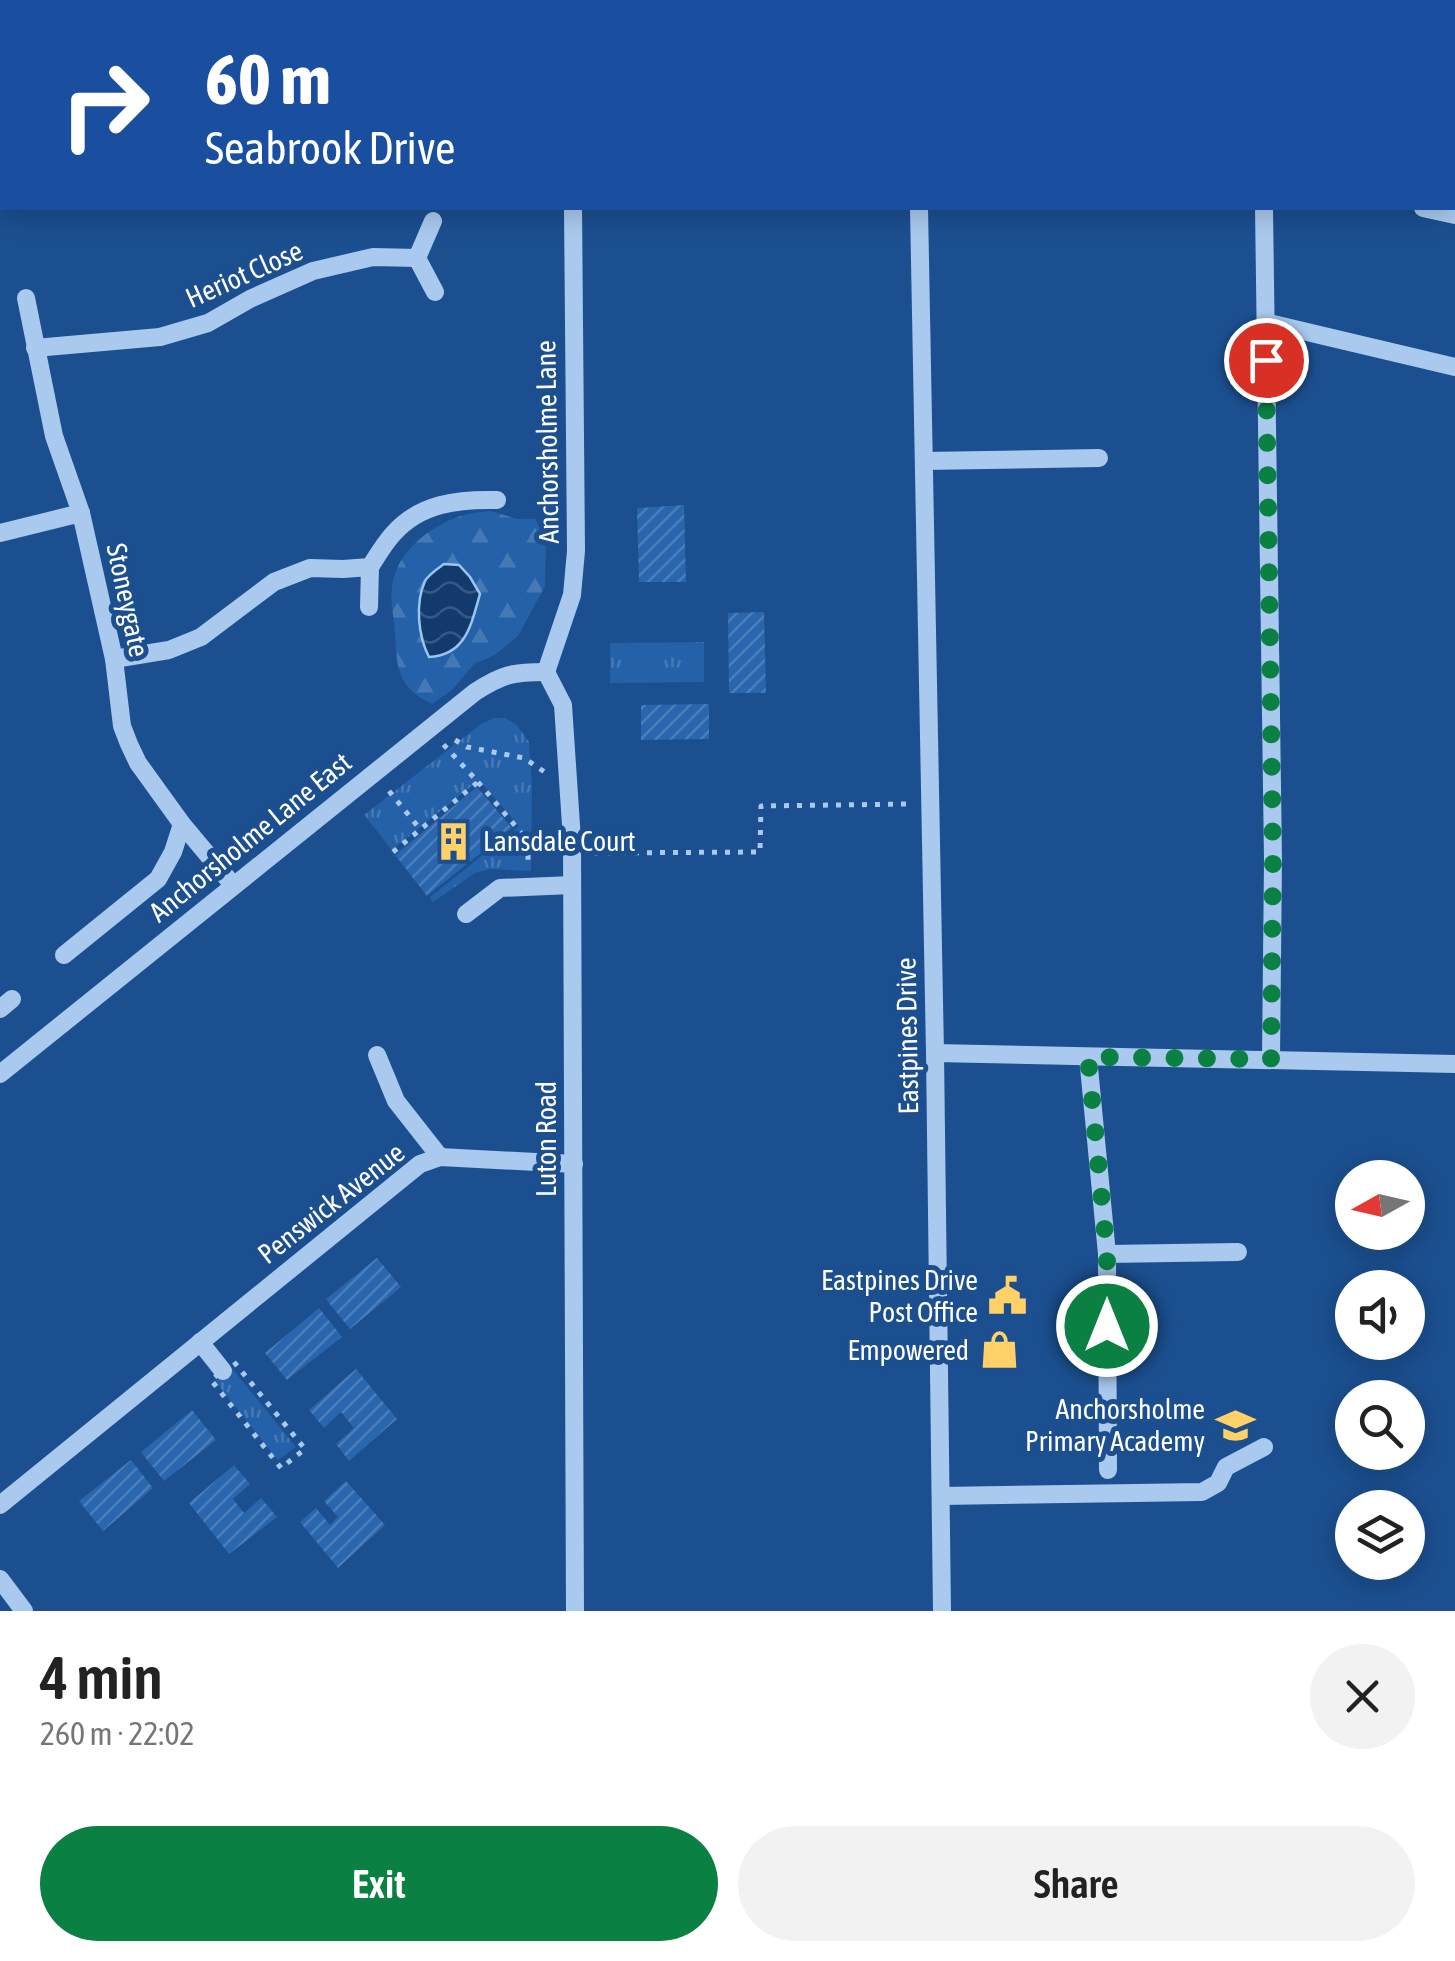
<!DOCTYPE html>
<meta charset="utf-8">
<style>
body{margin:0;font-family:"Asap Condensed",sans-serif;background:#f2f2f2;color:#222;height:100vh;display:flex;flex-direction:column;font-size:38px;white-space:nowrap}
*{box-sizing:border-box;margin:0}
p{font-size:32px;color:#767676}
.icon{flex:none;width:55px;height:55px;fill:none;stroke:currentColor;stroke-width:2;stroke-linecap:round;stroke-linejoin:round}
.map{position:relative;height:1611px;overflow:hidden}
.side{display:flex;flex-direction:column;background:#fff;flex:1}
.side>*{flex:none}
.top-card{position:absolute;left:0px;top:0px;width:1455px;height:210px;box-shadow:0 5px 25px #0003;background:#1a4fa0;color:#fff;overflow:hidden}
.needle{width:65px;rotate:262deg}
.fabs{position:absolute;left:1335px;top:1160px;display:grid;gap:20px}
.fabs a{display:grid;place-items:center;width:90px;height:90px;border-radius:50%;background:#fff;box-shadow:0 5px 25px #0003;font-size:50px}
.pin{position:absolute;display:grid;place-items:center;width:85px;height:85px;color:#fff;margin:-42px;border:5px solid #fff;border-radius:50%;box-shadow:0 2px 10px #0007}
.me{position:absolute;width:110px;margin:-55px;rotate:0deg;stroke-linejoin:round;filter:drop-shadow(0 0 8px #0008)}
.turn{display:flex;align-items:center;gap:35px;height:210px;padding:0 40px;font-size:45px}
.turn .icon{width:130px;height:130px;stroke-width:2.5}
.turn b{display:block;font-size:70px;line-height:85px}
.round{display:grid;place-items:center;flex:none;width:105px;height:105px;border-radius:52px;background:#f2f2f2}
.headline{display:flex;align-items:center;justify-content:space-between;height:170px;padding:0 40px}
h1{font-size:60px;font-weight:600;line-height:75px}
.button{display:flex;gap:20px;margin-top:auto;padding:20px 40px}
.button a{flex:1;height:115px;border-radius:60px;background:#0b8043;color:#fff;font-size:40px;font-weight:600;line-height:115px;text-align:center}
.button a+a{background:#f2f2f2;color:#222}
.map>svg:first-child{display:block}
.grass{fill:url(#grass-tufts)}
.forest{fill:url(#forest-firs)}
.water{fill:url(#water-waves);stroke:#9cc4f0;stroke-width:2.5}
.building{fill:url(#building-hatch)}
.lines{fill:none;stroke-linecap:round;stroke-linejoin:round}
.path{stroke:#a9c9ee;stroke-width:5;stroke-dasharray:5 8;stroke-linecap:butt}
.minor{stroke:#a9c9ee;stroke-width:18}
.route{stroke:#0b8043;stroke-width:18;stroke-dasharray:0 32.4}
.labels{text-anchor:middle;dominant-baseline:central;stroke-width:10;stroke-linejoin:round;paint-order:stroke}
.street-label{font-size:28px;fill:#fff;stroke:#1b4f8f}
.poi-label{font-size:28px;fill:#fff;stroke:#1b4f8f;text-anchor:end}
</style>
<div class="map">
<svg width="1455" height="1611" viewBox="0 0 1455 1611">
<defs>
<pattern id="grass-tufts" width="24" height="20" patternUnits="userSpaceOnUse" patternTransform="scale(2.5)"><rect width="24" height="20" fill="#2461a8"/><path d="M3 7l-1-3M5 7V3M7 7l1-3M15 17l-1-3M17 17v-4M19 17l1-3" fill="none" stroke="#4579b5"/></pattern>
<pattern id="forest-firs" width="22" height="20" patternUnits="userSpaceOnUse" patternTransform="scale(2.5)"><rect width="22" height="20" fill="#2461a8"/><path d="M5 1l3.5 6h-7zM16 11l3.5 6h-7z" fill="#4579b5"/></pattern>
<pattern id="water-waves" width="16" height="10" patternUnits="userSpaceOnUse" patternTransform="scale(2.5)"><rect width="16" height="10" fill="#123a6d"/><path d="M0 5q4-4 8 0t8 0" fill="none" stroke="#365883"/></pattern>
<pattern id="building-hatch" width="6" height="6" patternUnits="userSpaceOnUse" patternTransform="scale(2.5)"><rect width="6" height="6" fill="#2a66ad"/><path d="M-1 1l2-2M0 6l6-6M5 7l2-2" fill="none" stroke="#4a7db9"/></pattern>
</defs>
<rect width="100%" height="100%" fill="#1b4f8f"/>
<g class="grass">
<path d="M704 642V682L610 683V643Z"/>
<path d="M494 718H505L517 725 529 742 532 787 531 871 490 869 475 873 433 902 430 897 519 826 479 780 392 850 364 815 481 724Z"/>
<path d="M231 1367 296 1447 278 1460 215 1381Z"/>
</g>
<path class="forest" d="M491 511 517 519H535L546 538 545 586 518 636 495 655 474 664 452 690 432 704C397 687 397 669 395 634 394 619 390 601 392 587 396 552 429 527 460 516 469 513 480 512 491 511Z"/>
<path class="water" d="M444 564 459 565 470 577 480 594C471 625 466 655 429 657 418 636 415 603 425 581 429 574 437 569 444 564Z"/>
<g class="building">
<path d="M684 505 686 582H639L637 508Z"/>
<path d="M764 612 766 693H729L728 613Z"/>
<path d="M709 704V739L641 740V705Z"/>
<path d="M477 787 512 828 427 896 395 855Z"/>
<path d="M377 1258 401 1287 350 1329 326 1299Z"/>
<path d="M319 1308 342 1337 287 1380 265 1353Z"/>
<path d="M356 1369 397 1419 349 1461 336 1444 354 1428 341 1412 324 1428 309 1410Z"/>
<path d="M192 1410 216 1440 164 1481 141 1452Z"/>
<path d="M131 1460 153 1488 103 1531 79 1501Z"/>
<path d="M234 1465 250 1484 233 1499 244 1513 261 1498 277 1517 229 1554 189 1503Z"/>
<path d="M346 1481 385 1525 338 1568 300 1522 316 1508 330 1525 338 1517 324 1501Z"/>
</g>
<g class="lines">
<g class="path">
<path d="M455 740 467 747 524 758 546 773"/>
<path d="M478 782 528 841V863"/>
<path d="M389 791 420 829"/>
<path d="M528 841H550"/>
<path d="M393 852 478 782 443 744"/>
<path d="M595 853 760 852 761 806 909 804"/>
<path d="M234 1362 305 1449 281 1468 211 1380Z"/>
</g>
<g class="minor">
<path d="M312 0V2"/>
<path d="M573 0V2"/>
<path d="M1260 0V2"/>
<path d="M187 2 191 0"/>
<path d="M917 2V0"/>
<path d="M0 40H2"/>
<path d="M0 179 2 178"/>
<path d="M919 208 935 1053 942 1611"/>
<path d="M1264 208 1273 860 1271 1059"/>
<path d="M1423 208 1455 215"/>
<path d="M417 258 435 292"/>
<path d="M26 298 54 436 81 513 114 659 122 726 129 744 138 763 182 824 233 885"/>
<path d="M1265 322 1455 367"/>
<path d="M35 348 160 337 208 323 250 299 313 271 373 257 417 258 433 221"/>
<path d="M924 461 1099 458"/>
<path d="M0 533 81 513"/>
<path d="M369 607 370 567"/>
<path d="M114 659 169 650 201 637 274 582 310 568 343 569 370 567C377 556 384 544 393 534 420 503 459 499 497 500"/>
<path d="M546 672 563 705 572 840 575 1611"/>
<path d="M546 672 572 595 576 551 573 208"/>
<path d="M466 914 500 888 572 885"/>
<path d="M64 955 158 879 173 852 182 824"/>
<path d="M0 1009 12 999"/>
<path d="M935 1053 1455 1064"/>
<path d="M377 1055 396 1101 440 1157"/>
<path d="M1088 1057 1107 1254 1108 1470"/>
<path d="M0 1074 475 692C503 674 513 672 546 672"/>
<path d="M1107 1254 1238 1252"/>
<path d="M200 1342 223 1371"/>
<path d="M941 1496 1202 1492 1218 1483 1226 1467 1264 1447"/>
<path d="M0 1505 420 1164 440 1157 574 1164"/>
<path d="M0 1579 24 1611"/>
</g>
</g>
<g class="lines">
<path class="route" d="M1107 1326V1254L1088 1057 1271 1059 1273 860 1266 360"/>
</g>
<defs>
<symbol id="building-bare" viewBox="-9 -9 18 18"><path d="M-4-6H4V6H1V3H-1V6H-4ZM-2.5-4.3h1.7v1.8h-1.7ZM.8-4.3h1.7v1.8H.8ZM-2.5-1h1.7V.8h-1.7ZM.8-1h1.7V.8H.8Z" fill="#ffd166" stroke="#1b4f8f" stroke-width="2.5" paint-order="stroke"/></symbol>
<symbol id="civic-bare" viewBox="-9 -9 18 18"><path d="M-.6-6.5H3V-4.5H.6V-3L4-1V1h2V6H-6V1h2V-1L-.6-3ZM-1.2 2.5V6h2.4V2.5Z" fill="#ffd166" stroke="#1b4f8f" stroke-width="2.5" paint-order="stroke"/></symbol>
<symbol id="shop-bare" viewBox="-9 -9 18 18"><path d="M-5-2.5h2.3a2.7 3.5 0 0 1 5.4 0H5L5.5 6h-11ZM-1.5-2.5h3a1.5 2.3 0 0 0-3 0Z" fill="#ffd166" stroke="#1b4f8f" stroke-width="2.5" paint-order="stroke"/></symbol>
<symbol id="school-bare" viewBox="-9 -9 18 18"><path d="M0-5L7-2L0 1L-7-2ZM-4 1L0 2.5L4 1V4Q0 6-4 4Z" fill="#ffd166" stroke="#1b4f8f" stroke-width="2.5" paint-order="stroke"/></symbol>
</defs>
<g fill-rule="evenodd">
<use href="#building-bare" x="426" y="814" width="55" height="55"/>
<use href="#civic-bare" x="980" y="1268" width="55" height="55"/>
<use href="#shop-bare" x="972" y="1322" width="55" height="55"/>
<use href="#school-bare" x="1208" y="1398" width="55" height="55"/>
</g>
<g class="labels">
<g class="street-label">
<text transform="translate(244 274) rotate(-24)">Heriot Close</text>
<text transform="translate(547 442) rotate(-91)">Anchorsholme Lane</text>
<text transform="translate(128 600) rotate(78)">Stoneygate</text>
<text transform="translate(250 837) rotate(-39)">Anchorsholme Lane East</text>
<text transform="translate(907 1036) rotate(-91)">Eastpines Drive</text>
<text transform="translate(546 1139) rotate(-90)">Luton Road</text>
<text transform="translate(331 1203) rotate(-38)">Penswick Avenue</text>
</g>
<g class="poi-label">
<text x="483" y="841" text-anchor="start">Lansdale Court</text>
<text x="978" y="1280">Eastpines Drive<tspan x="978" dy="32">Post Office</tspan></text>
<text x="969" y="1350">Empowered</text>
<text x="1205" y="1409">Anchorsholme<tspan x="1205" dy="32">Primary Academy</tspan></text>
</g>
</g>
</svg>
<div class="fabs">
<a><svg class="needle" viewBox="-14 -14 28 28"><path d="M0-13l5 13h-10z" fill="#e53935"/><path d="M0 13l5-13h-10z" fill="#767676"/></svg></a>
<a><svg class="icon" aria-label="sound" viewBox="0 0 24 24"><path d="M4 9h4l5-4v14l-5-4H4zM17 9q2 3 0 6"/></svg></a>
<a><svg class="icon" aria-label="search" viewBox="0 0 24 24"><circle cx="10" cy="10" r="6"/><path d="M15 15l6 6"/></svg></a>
<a><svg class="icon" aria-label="layers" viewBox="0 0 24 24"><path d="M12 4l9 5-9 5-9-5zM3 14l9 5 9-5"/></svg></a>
</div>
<div class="pin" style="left:1266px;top:360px;background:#d93025"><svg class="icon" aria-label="arrive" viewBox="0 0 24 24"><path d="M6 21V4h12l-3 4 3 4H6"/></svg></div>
<svg class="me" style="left:1107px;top:1326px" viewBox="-20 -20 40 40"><circle r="17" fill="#0b8043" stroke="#fff" stroke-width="3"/><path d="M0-11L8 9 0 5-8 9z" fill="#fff"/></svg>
<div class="top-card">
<div class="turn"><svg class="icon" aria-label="right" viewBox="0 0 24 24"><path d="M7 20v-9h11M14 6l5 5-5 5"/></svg><div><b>60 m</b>Seabrook Drive</div></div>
</div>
</div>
<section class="side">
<div class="headline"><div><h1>4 min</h1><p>260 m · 22:02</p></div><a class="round"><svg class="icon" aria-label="close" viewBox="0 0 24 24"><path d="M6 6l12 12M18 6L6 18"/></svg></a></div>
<div class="button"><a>Exit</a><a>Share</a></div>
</section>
